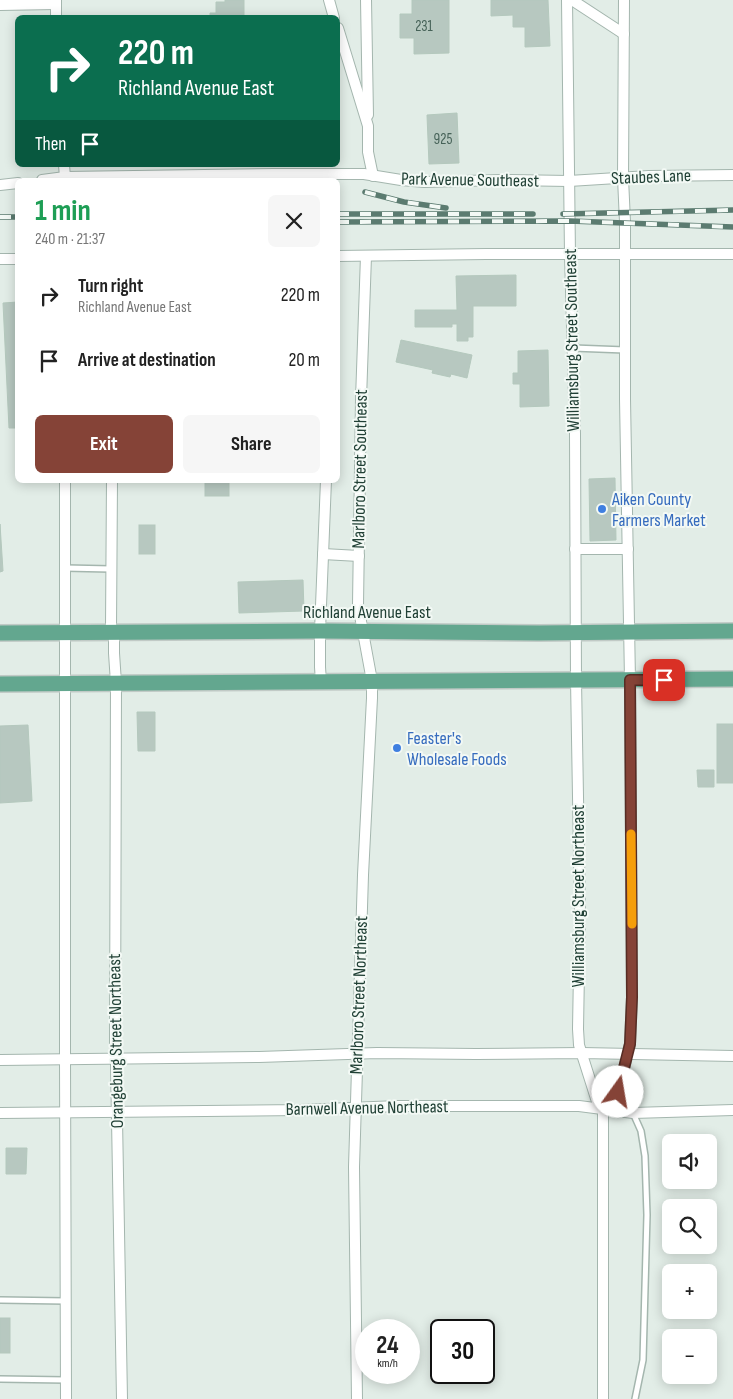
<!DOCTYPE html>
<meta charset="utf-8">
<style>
body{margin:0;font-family:"Sofia Sans Condensed",sans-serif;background:#f6f6f6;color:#222;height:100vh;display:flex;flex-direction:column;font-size:19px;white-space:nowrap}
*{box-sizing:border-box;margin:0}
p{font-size:16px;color:#767676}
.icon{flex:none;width:28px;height:28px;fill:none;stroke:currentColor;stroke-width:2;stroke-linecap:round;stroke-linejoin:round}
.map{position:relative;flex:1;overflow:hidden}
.sheet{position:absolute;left:15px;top:178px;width:325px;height:305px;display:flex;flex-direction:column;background:#fff;border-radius:8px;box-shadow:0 2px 12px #0003}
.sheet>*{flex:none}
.top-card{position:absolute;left:15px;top:15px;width:325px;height:152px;border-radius:8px;box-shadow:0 2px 12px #0003;background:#0b6e4f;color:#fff;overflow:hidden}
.tools{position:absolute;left:662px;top:1134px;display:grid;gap:10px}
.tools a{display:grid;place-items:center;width:55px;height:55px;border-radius:8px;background:#fff;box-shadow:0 2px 12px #0003;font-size:25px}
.speed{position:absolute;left:355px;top:1319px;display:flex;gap:10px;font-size:25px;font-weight:700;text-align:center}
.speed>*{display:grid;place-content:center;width:65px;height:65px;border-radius:50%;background:#fff;box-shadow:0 2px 12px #0003;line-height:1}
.speed small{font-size:12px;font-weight:400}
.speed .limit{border:2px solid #111;border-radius:8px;background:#fff;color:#111}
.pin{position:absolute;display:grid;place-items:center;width:42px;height:42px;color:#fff;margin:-21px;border-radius:10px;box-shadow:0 2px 8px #0006}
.me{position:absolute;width:55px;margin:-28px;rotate:13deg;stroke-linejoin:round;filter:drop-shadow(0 0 4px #0008)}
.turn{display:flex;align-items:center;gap:18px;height:105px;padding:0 20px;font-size:22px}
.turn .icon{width:65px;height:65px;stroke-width:2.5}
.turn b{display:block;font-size:35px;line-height:42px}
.then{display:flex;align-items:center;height:48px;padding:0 20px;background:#0003;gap:10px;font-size:19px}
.round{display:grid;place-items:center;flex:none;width:52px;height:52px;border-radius:8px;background:#f6f6f6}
.summary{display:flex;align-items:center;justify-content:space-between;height:85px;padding:0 20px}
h1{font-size:30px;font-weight:700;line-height:38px;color:#1e9e55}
.cta{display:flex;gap:10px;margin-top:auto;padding:10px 20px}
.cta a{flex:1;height:58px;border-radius:8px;background:#854337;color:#fff;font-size:20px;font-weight:700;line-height:58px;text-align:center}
.cta a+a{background:#f6f6f6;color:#222}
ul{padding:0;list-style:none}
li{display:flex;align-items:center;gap:15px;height:65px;padding:0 20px}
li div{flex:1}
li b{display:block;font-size:19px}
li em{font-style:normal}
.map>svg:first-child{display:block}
.building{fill:#b7c8c0;stroke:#b4c8bd}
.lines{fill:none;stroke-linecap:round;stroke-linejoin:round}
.service-casing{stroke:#a4b6ae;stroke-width:8}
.minor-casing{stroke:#a4b6ae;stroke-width:12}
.primary-casing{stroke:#c1cac6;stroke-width:18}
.service{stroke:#fff;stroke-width:5}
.minor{stroke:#fff;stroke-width:10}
.primary{stroke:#63a78f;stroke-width:15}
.rail-casing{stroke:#5b7b70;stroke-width:5.5}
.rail{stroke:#f3f9f5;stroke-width:4;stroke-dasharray:11;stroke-linecap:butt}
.route-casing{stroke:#562c24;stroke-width:12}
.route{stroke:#854337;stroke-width:9}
.slow{stroke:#f59e0b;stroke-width:9}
.shop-dot{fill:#3f7fe0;stroke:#f3f9f5;stroke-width:2}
.labels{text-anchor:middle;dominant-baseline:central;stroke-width:4;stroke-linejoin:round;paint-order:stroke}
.number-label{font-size:15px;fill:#466258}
.street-label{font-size:18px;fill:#204035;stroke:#f3f9f5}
.shop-label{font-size:18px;fill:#366cbe;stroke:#f3f9f5;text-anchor:start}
</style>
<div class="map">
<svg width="733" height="1399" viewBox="0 0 733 1399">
<rect width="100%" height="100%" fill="#e2ede7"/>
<g class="building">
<path d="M225 0H244V18H210V13H216V2H225Z"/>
<path d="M412 0H449V53L414 54V38H400V14H412Z"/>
<path d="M491 0H548L550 46 525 47V27H513V15L491 16Z"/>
<path d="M457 113 459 163 429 164 427 115Z"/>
<path d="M516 275V306H473V337H468V341H457V324H452V327H415V310H457L456 276Z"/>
<path d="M18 302V428H9L3 303Z"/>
<path d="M401 340 472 355 467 378 451 374 450 377 432 373 433 370 396 362Z"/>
<path d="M548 350 549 406 520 407V384H513V373H518V351Z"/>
<path d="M615 478 616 540 590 541 589 479Z"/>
<rect x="205" y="480" width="24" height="16"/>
<path d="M0 524 3 571 0 572Z"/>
<rect x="139" y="525" width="16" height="29"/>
<path d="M303 580 304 611 239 613 238 582Z"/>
<path d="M137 712H155V751H138Z"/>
<rect x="717" y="724" width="16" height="59"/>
<path d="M28 725 32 801 0 803V726Z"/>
<path d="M697 770H714V787H698Z"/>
<path d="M6 1148H27L26 1174H6Z"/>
<rect x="0" y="1318" width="10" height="35"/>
</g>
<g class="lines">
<defs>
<g id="service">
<path d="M573 348 625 350"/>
<path d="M65 568 111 569"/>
<path d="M633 1113 641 1131 645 1156 647 1215 643 1360 635 1399"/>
<path d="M0 1300 66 1301"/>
<path d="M0 1379 66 1380"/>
</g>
<g id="minor">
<path d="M329 0 334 18"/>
<path d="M366 0 368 115"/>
<path d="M567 0 570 255 575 434 576 680 580 913 578 1029 579 1045 599 1108"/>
<path d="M572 0 624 34"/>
<path d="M0 5 56 4"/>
<path d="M56 18V0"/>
<path d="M338 28 368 126V152L373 176"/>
<path d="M64 165 65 177"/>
<path d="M42 180 65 177 274 174H364L401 180 424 182 502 180 569 181 649 176 733 175"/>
<path d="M0 185 18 183"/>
<path d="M338 256 486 254H733"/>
<path d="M0 259H18"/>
<path d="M65 480V1060L66 1399"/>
<path d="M112 480 111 627 114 632V653L116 683 115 1059 116 1063 122 1399"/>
<path d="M575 549H628"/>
<path d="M323 554 359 556"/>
<path d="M321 682 320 667V631L326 480"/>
<path d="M0 1060 259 1057 377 1053 476 1054 582 1053 733 1056"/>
<path d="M603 1109V1399"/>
<path d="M614 1110 630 1044 632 997 630 680 625 399V222L623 178 624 0"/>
<path d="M0 1113 301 1110 398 1106H579L633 1113 733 1110"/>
<path d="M357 1399 354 1167 363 875 372 698V681L358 605 361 399 366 256"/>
</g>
<g id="primary">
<path d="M0 633 320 631 539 633 733 631"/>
<path d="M0 684 733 679"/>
</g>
</defs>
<use href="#service" class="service-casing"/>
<use href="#minor" class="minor-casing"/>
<use href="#primary" class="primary-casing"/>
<use href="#service" class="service"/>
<use href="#minor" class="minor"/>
<use href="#primary" class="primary"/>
<defs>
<g id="rail">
<path d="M365 192 404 202 446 208"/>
<path d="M338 214H533"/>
<path d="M563 214 733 210"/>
<path d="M0 217H18"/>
<path d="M338 222 570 221 733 227"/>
</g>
</defs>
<use href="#rail" class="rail-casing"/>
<use href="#rail" class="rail"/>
</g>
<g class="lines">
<defs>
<path id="route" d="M618 1092 630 1044 632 997 630 680H664"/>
</defs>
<use href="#route" class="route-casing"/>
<use href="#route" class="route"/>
<path class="slow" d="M631 834 632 924"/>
</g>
<g class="shop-dot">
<circle cx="602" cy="509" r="5"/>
<circle cx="397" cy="748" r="5"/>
</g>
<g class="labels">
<g class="number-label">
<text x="424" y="26">231</text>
<text x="443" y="139">925</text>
</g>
<g class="street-label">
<text transform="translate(651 177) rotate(-2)">Staubes Lane</text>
<text transform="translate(470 180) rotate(1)">Park Avenue Southeast</text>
<text transform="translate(572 340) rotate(-91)">Williamsburg Street Southeast</text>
<text transform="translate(360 469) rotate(-89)">Marlboro Street Southeast</text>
<text x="367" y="612">Richland Avenue East</text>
<text transform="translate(578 896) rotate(-90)">Williamsburg Street Northeast</text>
<text transform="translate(359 995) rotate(-88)">Marlboro Street Northeast</text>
<text transform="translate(116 1041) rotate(-91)">Orangeburg Street Northeast</text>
<text transform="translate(367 1108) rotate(-1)">Barnwell Avenue Northeast</text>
</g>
<g class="shop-label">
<text x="612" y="499">Aiken County<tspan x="612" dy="21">Farmers Market</tspan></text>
<text x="407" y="738">Feaster's<tspan x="407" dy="21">Wholesale Foods</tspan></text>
</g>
</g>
</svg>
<div class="tools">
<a><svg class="icon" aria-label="sound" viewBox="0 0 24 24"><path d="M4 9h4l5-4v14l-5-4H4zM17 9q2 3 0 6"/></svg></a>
<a><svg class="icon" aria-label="search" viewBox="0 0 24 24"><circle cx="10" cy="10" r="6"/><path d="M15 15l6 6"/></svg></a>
<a>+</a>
<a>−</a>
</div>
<div class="speed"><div>24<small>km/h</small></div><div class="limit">30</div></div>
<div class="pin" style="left:664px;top:680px;background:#d93025"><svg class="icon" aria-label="arrive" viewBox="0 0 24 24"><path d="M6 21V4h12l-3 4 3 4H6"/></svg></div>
<svg class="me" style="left:618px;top:1092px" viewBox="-20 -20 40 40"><circle r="19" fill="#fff"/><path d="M0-13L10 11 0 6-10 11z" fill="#854337"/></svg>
<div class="top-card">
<div class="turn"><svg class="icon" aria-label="right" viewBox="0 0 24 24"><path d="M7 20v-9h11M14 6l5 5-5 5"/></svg><div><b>220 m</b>Richland Avenue East</div></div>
<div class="then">Then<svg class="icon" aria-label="arrive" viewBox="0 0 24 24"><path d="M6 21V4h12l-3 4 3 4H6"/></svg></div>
</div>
<section class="sheet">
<div class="summary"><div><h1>1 min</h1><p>240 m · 21:37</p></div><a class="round"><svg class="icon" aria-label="close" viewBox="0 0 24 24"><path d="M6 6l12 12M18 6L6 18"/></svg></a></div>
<ul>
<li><svg class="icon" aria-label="right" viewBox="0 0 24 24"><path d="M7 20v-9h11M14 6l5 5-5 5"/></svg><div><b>Turn right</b><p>Richland Avenue East</p></div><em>220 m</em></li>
<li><svg class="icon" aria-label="arrive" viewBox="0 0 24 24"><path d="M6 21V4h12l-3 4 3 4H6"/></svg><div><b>Arrive at destination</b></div><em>20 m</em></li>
</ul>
<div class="cta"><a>Exit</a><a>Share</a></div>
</section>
</div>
